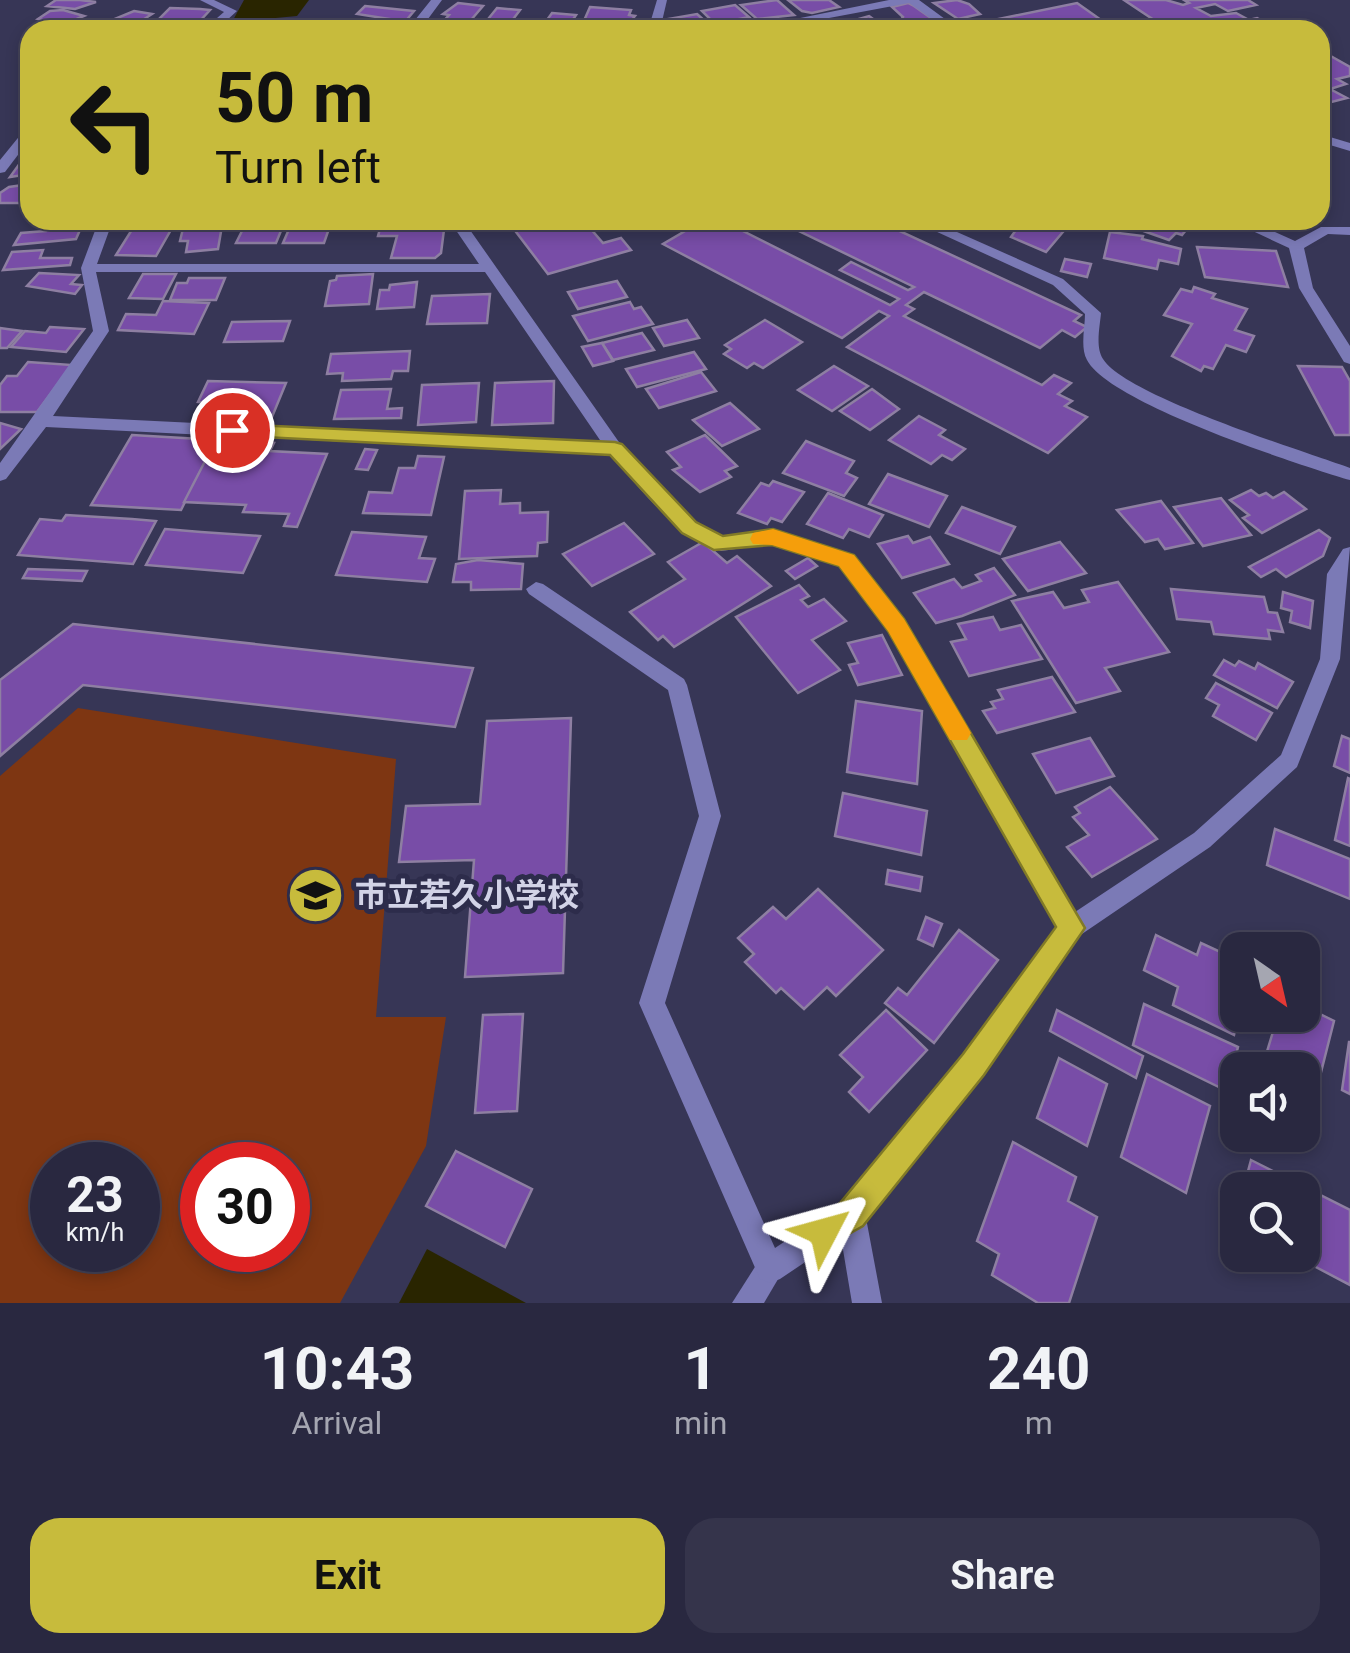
<!DOCTYPE html>
<meta charset="utf-8">
<style>
body{margin:0;font-family:Roboto,"Noto Sans JP",sans-serif;background:#35344b;color:#f1f3f6;height:100vh;display:flex;flex-direction:column;font-size:38px;white-space:nowrap}
*{box-sizing:border-box;margin:0}
p{font-size:32px;color:#a5a6b1}
.icon{flex:none;width:55px;height:55px;fill:none;stroke:currentColor;stroke-width:2;stroke-linecap:round;stroke-linejoin:round}
.map{position:relative;height:1303px;overflow:hidden}
.details{display:flex;flex-direction:column;background:#292840;flex:1}
.details>*{flex:none}
.hud{position:absolute;left:20px;top:20px;width:1310px;height:210px;border-radius:30px;box-shadow:0 5px 15px #0003,0 0 0 2px #454459;background:#c7bb3c;color:#111;overflow:hidden}
.needle{width:65px;rotate:146deg}
.controls{position:absolute;left:1220px;top:932px;display:grid;gap:20px}
.controls a{display:grid;place-items:center;width:100px;height:100px;border-radius:20px;background:#292840;box-shadow:0 5px 15px #0003,0 0 0 2px #454459;font-size:50px}
.speed{position:absolute;left:30px;top:1142px;display:flex;gap:20px;font-size:50px;font-weight:700;text-align:center}
.speed>*{display:grid;place-content:center;width:130px;height:130px;border-radius:50%;background:#292840;box-shadow:0 5px 15px #0003,0 0 0 2px #454459;line-height:1}
.speed small{font-size:25px;font-weight:400}
.speed .limit{border:15px solid #d22;background:#fff;color:#111}
.pin{position:absolute;display:grid;place-items:center;width:85px;height:85px;color:#fff;margin:-42px;border:5px solid #fff;border-radius:50%;box-shadow:0 2px 10px #0007}
.me{position:absolute;width:110px;margin:-55px;rotate:51deg;stroke-linejoin:round;filter:drop-shadow(0 0 8px #0008)}
.turn{display:flex;align-items:center;gap:35px;height:210px;padding:0 30px;font-size:45px}
.turn .icon{width:130px;height:130px;stroke-width:2.5}
.turn b{display:block;font-size:70px;line-height:85px}
.eta{display:flex;justify-content:space-evenly;align-items:center;height:170px;text-align:center}
.eta b{font-size:60px;font-weight:700;line-height:70px}
.cta{display:flex;gap:20px;margin-top:auto;padding:20px 30px}
.cta a{flex:1;height:115px;border-radius:30px;background:#c7bb3c;color:#111;font-size:40px;font-weight:700;line-height:115px;text-align:center}
.cta a+a{background:#35344b;color:#f1f3f6}
.map>svg:first-child{display:block}
.green{fill:#7e3612;fill-rule:evenodd}
.water{fill:#292500}
.building{fill:#784da7;stroke:#8e7fa2;stroke-width:2.5}
.lines{fill:none;stroke-linecap:round;stroke-linejoin:round}
.service{fill:#7b7ab6;fill-rule:evenodd}
.minor{fill:#7b7ab6;fill-rule:evenodd}
.route{fill:#c7bb3c;stroke:#817a27;stroke-width:2.5}
.slow{fill:#f59e0b}
.labels{text-anchor:middle;dominant-baseline:central;stroke-width:10;stroke-linejoin:round;paint-order:stroke}
.poi-label{font-size:32px;font-weight:bold;fill:#d2d3e7;stroke:#2d2c4b;text-anchor:start}
</style>
<div class="map">
<svg width="1350" height="1303" viewBox="0 0 1350 1303">
<rect width="100%" height="100%" fill="#373656"/>
<path class="green" d="M78 708 396 759 376 1017H446L426 1146 340 1303H0V776ZM52 1165H138V1250H52ZM202 1165H288V1250H202Z"/>
<g class="water">
<path d="M244 0H309L297 16 232 22Z"/>
<path d="M427 1249 526 1303H399Z"/>
</g>
<g class="building">
<path d="M56 0H80L96 2 75 9 47 6Z"/>
<path d="M777 0 794 15 757 19 741 5Z"/>
<path d="M788 0H829L839 7 812 13 802 11Z"/>
<path d="M957 0 969 4 980 14 958 19 934 3Z"/>
<path d="M1124 0H1166L1183 5 1189 3 1184 0H1248L1256 5 1228 11 1215 4 1196 8 1211 16 1236 13 1249 20 1257 18 1280 30H1169Z"/>
<path d="M458 3 483 6 465 27 441 24 449 15 443 14Z"/>
<path d="M908 3 914 6 938 23 910 29 900 21 903 17 892 7Z"/>
<path d="M1077 3 1111 27 994 30 984 22Z"/>
<path d="M735 5 749 17 715 24 702 11Z"/>
<path d="M365 6 414 11 404 23 387 22 389 19 357 14Z"/>
<path d="M590 7 631 10 629 15 635 16 626 27 583 23Z"/>
<path d="M170 8 200 9 210 10 198 23H155Z"/>
<path d="M497 8 520 10 505 30 480 29Z"/>
<path d="M63 10 84 16 62 25 38 19 50 11Z"/>
<path d="M134 11 152 14 138 23 144 24 137 28 105 23Z"/>
<path d="M552 13 576 15 566 30H531L534 26 542 27Z"/>
<path d="M697 14 715 30 658 29 664 28 660 25 671 22 668 19Z"/>
<path d="M869 16 888 30H850L841 24Z"/>
<path d="M1320 50 1350 67V76L1337 79 1346 84 1330 89 1347 98 1320 105Z"/>
<path d="M23 159H30V174L10 177Z"/>
<path d="M30 184V203H0V193L9 187Z"/>
<path d="M185 220H223L218 249 186 252 188 241H180Z"/>
<path d="M293 220H332L324 243H283Z"/>
<path d="M507 220H583L603 243 621 238 631 250 548 274Z"/>
<path d="M597 220H648L603 229Z"/>
<path d="M704 220H721L890 305 899 299 840 270 851 262 908 290 914 287 797 230 813 220 824 225 832 220H876L1081 315 1074 321 1087 327 1075 337 1062 330 1040 348 924 292 906 305 914 309 904 316 1042 385 1054 375 1071 383 1058 394 1072 401 1065 406 1087 417 1048 453 847 347 889 316 879 311 842 338 663 244Z"/>
<path d="M1009 220H1073L1046 252 1011 237 1016 230 1004 226Z"/>
<path d="M1123 220H1184L1181 223 1190 225 1182 235 1176 233 1169 240 1121 223Z"/>
<path d="M247 221H285L276 243H236Z"/>
<path d="M382 222H445L441 253 435 258H391L397 236H378Z"/>
<path d="M83 223 76 239 14 245 21 233 46 231 49 225Z"/>
<path d="M133 228H172L156 256 116 255Z"/>
<path d="M1110 232 1143 236 1142 239 1181 249 1178 264 1159 260 1157 269 1104 258Z"/>
<path d="M1197 247 1276 251 1288 287 1205 277Z"/>
<path d="M43 250 40 258H72L70 265 3 270 12 252Z"/>
<path d="M1065 259 1091 264 1087 277 1061 271Z"/>
<path d="M39 273 79 275 71 284 82 285 75 294 27 286Z"/>
<path d="M143 274H176L163 299 129 298Z"/>
<path d="M373 274 369 304 325 306 330 281 336 280 337 276Z"/>
<path d="M189 278H225L216 300H170L177 283H187Z"/>
<path d="M617 281 627 297 578 309 568 292Z"/>
<path d="M417 282 414 307 377 309 380 290H389L390 285Z"/>
<path d="M1194 287 1215 294 1212 298 1247 309 1235 330 1254 336 1246 352 1226 345 1213 369 1204 366 1201 371 1172 356 1192 324 1164 315 1181 289 1192 292Z"/>
<path d="M490 294 487 323 427 324 432 296Z"/>
<path d="M163 301 209 303 194 334 118 330 126 314 156 315Z"/>
<path d="M630 302 634 309 641 307 653 324 588 341 573 316Z"/>
<path d="M687 320 699 338 664 346 653 328Z"/>
<path d="M765 320 802 342 763 368 754 363 747 368 724 354 731 349 725 345Z"/>
<path d="M290 321 283 341 224 342 232 322Z"/>
<path d="M50 327 84 329 66 352 11 347 25 331 46 333Z"/>
<path d="M0 328 7 329 22 331 7 348H0Z"/>
<path d="M642 333 654 350 613 360 602 343Z"/>
<path d="M602 343 613 361 593 366 582 347Z"/>
<path d="M410 351 408 371H393L391 379 342 381 343 373 327 374 331 354Z"/>
<path d="M694 352 706 369 637 387 626 369Z"/>
<path d="M28 362 72 365 37 412H0V385L7 376H17Z"/>
<path d="M834 366 868 386 832 411 798 390Z"/>
<path d="M1298 366 1342 367 1350 381V435H1335Z"/>
<path d="M701 372 716 391 659 408 646 389Z"/>
<path d="M208 381 286 383 272 417 221 415 224 410 204 409 207 403 198 402Z"/>
<path d="M554 381 553 423 492 425 495 383Z"/>
<path d="M479 383 476 422 418 425 422 385Z"/>
<path d="M391 389 387 409 402 408 401 418 334 419 341 390Z"/>
<path d="M872 389 899 409 870 430 840 411Z"/>
<path d="M730 403 759 429 722 446 693 420Z"/>
<path d="M919 416 945 430 939 435 965 449 952 460 942 455 931 464 889 440Z"/>
<path d="M0 423 21 429 0 449Z"/>
<path d="M132 435 216 440 181 510 91 505Z"/>
<path d="M705 435 737 466 725 471 731 477 700 492 673 470 681 467 667 452Z"/>
<path d="M216 440 274 443 270 451 327 454 297 527 284 526 289 514 243 512 246 505 184 502Z"/>
<path d="M806 441 854 461 846 473 857 478 844 496 783 473Z"/>
<path d="M365 449 377 450 368 470 356 469Z"/>
<path d="M418 456 444 457 431 515 363 513 369 492 392 493 399 468H415Z"/>
<path d="M888 474 947 496 929 527 869 504Z"/>
<path d="M773 481 804 492 782 522 771 518 767 524 738 513 761 483 769 486Z"/>
<path d="M501 490 500 504 520 503V513L548 512 547 542 538 543 537 556 459 559 465 491Z"/>
<path d="M1251 490 1259 496 1266 493 1273 498 1284 492 1306 509 1262 533 1243 518 1249 515 1230 500Z"/>
<path d="M828 493 883 515 869 537 849 529 843 538 807 524Z"/>
<path d="M1221 498 1251 535 1203 546 1174 507Z"/>
<path d="M1161 501 1193 543 1165 549 1158 539 1145 542 1117 510Z"/>
<path d="M962 507 1015 527 1000 554 946 533Z"/>
<path d="M66 515 132 519 156 521 133 564 18 555 40 519 62 521Z"/>
<path d="M624 523 654 554 592 586 563 554Z"/>
<path d="M165 529 201 532 260 536 243 573 146 565Z"/>
<path d="M1319 530 1330 538 1323 556 1286 577 1276 569 1261 577 1249 567Z"/>
<path d="M352 532 426 537 419 558 435 559 427 582 336 575Z"/>
<path d="M908 536 913 543 930 537 949 564 902 578 878 544Z"/>
<path d="M703 542 727 563 737 556 771 586 674 647 663 636 658 640 630 612 685 579 668 562Z"/>
<path d="M1060 542 1086 573 1028 591 1003 559Z"/>
<path d="M808 558 817 566 795 579 786 571Z"/>
<path d="M478 560 523 564 521 589 471 590V582H453L456 564Z"/>
<path d="M994 568 1015 595 962 616 936 623 914 593 954 579 962 588 981 581 976 575Z"/>
<path d="M28 569 87 571 82 581 23 578Z"/>
<path d="M1118 582 1169 652 1105 668 1120 691 1076 703 1012 601 1053 592 1064 608 1089 602 1082 590Z"/>
<path d="M799 585 809 596 801 600 808 607 824 599 846 621 812 640 840 670 798 693 736 617Z"/>
<path d="M1171 589 1264 597 1268 612 1277 613 1283 632 1268 630 1270 639 1214 634 1211 622 1177 619Z"/>
<path d="M1283 592 1313 601 1310 628 1290 622 1292 611 1281 608Z"/>
<path d="M993 617 1000 630 1021 625 1042 659 969 676 951 642 966 639 958 624Z"/>
<path d="M73 624 473 668 455 727 83 685 0 756V680Z"/>
<path d="M882 635 902 675 858 685 849 665 858 663 848 643Z"/>
<path d="M1224 660 1235 666 1239 661 1255 669 1258 663 1293 682 1277 708 1214 675Z"/>
<path d="M1052 677 1075 712 997 733 983 711 995 708 991 702 1003 699 998 690Z"/>
<path d="M1216 683 1272 713 1256 740 1213 716 1219 705 1206 698Z"/>
<path d="M856 701 922 711 917 784 847 772Z"/>
<path d="M571 718 563 973 465 977 474 860 399 862 406 806 480 804 487 721Z"/>
<path d="M1342 736 1350 739V773L1334 766Z"/>
<path d="M1090 738 1114 776 1056 793 1033 754Z"/>
<path d="M1348 778 1350 779V846L1335 840Z"/>
<path d="M1110 787 1157 839 1092 877 1067 847 1089 835 1073 817 1080 813 1075 807Z"/>
<path d="M843 793 927 811 921 855 835 836Z"/>
<path d="M1275 829 1350 859V899L1267 865Z"/>
<path d="M888 870 922 877 920 891 886 884Z"/>
<path d="M818 889 883 950 836 996 827 987 804 1009 781 988 776 993 745 962 754 954 738 938 773 907 786 919Z"/>
<path d="M926 917 942 924 933 946 918 939Z"/>
<path d="M959 930 998 960 934 1043 885 1003 898 988 907 995Z"/>
<path d="M1156 935 1197 955 1201 943 1238 960 1239 1015 1234 1035 1173 1005 1178 987 1144 970Z"/>
<path d="M1144 1004 1238 1047 1227 1091 1133 1045Z"/>
<path d="M1302 1005 1334 1021 1318 1084 1302 1075V1070H1293L1266 1055 1278 1015H1302Z"/>
<path d="M886 1010 927 1050 869 1112 849 1092 863 1077 840 1055Z"/>
<path d="M1057 1010 1143 1056 1136 1078 1050 1031Z"/>
<path d="M523 1014 517 1111 475 1113 483 1015Z"/>
<path d="M1349 1042H1350V1094L1342 1090Z"/>
<path d="M1059 1058 1107 1084 1087 1146 1037 1118Z"/>
<path d="M1147 1074 1210 1106 1186 1193 1121 1157Z"/>
<path d="M1013 1142 1076 1177 1068 1201 1097 1217 1069 1303H1038L992 1275 999 1254 977 1241Z"/>
<path d="M456 1151 532 1189 505 1247 426 1206Z"/>
<path d="M1251 1160 1350 1210V1285L1293 1255H1302V1190H1243Z"/>
</g>
<g class="lines">
<g class="service">
<path d="M911 220H930L1063 279 1101 313C1100 326 1095 347 1103 359 1126 396 1303 451 1350 468V480C1299 465 1109 403 1087 360 1080 347 1085 328 1085 314L1053 285Z"/>
<path d="M770 1255 780 1259 784 1269 764 1303H732L760 1259Z"/>
</g>
<g class="minor">
<path d="M200 0H214L237 11 216 30H203L224 12Z"/>
<path d="M431 0H442L425 23 457 30 413 27 411 25Z"/>
<path d="M657 0H667L660 30H648Z"/>
<path d="M889 0H919L960 30H947L909 3 765 30H741Z"/>
<path d="M30 127V139L5 172 0 173V160L26 128Z"/>
<path d="M1320 134 1350 143V151L1320 142Z"/>
<path d="M99 220H113L97 264H479L449 220H463L621 445 695 523 723 537 773 530 854 556 903 620 1075 912 1194 833 1281 755 1320 659 1327 574 1343 549 1350 547 1340 659 1297 767 1210 847 1079 936 983 1074 866 1218 882 1303H852L841 1238 780 1279 770 1283 760 1279 639 1003 699 816 668 690 529 594 526 589 536 582 543 584 684 679 687 685 721 816 665 1003 775 1248 841 1204 965 1056 1057 927 889 630 840 566 773 544 721 551C673 535 643 490 610 455L46 427 6 479 0 481V463L93 331 81 268ZM96 272H485L602 443 53 416 109 331Z"/>
<path d="M1229 220H1248L1295 241 1321 227H1350V235L1328 234 1304 248 1313 288 1350 346V364L1344 362 1299 288 1289 248Z"/>
</g>
</g>
<path class="route" d="M232 424 615 442 622 444 696 522 723 536 773 529 854 555 904 619 1085 928 984 1075 863 1226 824 1248 813 1244 808 1232 813 1221 840 1203 963 1054 1056 927 888 631 839 566 772 545 714 550 682 533 610 455 226 435V426Z"/>
<path class="slow" d="M773 529 854 555 904 619 967 726 971 733 967 740H950L888 631 839 566 772 545 753 544 750 539 753 533Z"/>
<defs>
<symbol id="school-disc" viewBox="-11 -11 22 22"><circle r="9.5" fill="#c7bb3c" stroke="#2d2c4b"/><path d="M0-5L7-2L0 1L-7-2ZM-4 1L0 2.5L4 1V4Q0 6-4 4Z" fill="#111"/></symbol>
</defs>
<g fill-rule="evenodd">
<use href="#school-disc" x="284" y="864" width="63" height="63"/>
</g>
<g class="labels">
<g class="poi-label">
<text x="355" y="895">市立若久小学校</text>
</g>
</g>
</svg>
<div class="controls">
<a><svg class="needle" viewBox="-14 -14 28 28"><path d="M0-13l5 13h-10z" fill="#e53935"/><path d="M0 13l5-13h-10z" fill="#a5a6b1"/></svg></a>
<a><svg class="icon" aria-label="sound" viewBox="0 0 24 24"><path d="M4 9h4l5-4v14l-5-4H4zM17 9q2 3 0 6"/></svg></a>
<a><svg class="icon" aria-label="search" viewBox="0 0 24 24"><circle cx="10" cy="10" r="6"/><path d="M15 15l6 6"/></svg></a>
</div>
<div class="speed"><div>23<small>km/h</small></div><div class="limit">30</div></div>
<div class="pin" style="left:232px;top:430px;background:#d93025"><svg class="icon" aria-label="arrive" viewBox="0 0 24 24"><path d="M6 21V4h12l-3 4 3 4H6"/></svg></div>
<svg class="me" style="left:824px;top:1232px" viewBox="-20 -20 40 40"><path d="M0-17L14 15 0 8-14 15z" fill="#c7bb3c" stroke="#fff" stroke-width="4"/></svg>
<div class="hud">
<div class="turn"><svg class="icon" aria-label="left" viewBox="0 0 24 24"><path d="M17 20v-9H6M10 6l-5 5 5 5"/></svg><div><b>50 m</b>Turn left</div></div>
</div>
</div>
<section class="details">
<div class="eta">
<div><b>10:43</b><p>Arrival</p></div>
<div><b>1</b><p>min</p></div>
<div><b>240</b><p>m</p></div>
</div>
<div class="cta"><a>Exit</a><a>Share</a></div>
</section>
